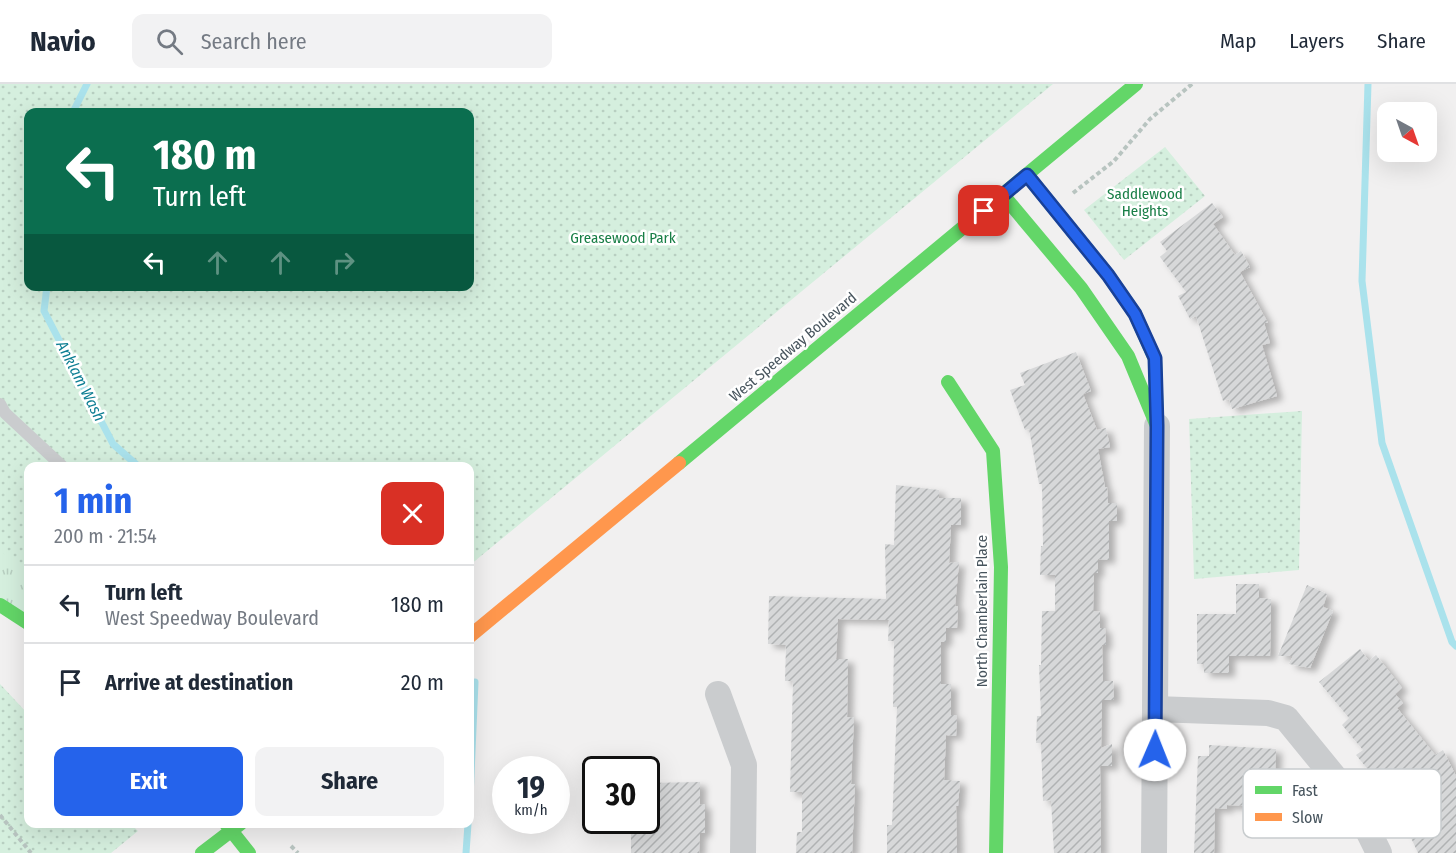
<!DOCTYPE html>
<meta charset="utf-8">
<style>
body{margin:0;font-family:"Fira Sans Condensed",sans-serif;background:#f2f2f3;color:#1f2937;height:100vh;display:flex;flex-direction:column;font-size:22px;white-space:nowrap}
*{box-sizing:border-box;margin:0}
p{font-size:20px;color:#747a83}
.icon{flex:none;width:33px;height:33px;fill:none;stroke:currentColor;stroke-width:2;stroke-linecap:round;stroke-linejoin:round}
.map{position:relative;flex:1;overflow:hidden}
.drawer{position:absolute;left:24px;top:378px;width:450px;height:366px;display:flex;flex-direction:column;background:#fff;border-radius:12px;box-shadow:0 6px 24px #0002}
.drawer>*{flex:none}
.guide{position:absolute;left:24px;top:24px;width:450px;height:183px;border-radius:12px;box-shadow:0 6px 24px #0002;background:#0b6e4f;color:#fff;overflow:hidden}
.needle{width:39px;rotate:140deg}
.fabs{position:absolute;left:1377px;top:18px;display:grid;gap:12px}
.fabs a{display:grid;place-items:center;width:60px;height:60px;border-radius:12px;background:#fff;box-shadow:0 6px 24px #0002;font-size:30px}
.speed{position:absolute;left:492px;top:672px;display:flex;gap:12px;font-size:30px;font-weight:700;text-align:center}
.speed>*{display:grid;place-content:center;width:78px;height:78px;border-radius:50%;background:#fff;box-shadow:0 6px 24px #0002;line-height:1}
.speed small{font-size:15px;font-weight:400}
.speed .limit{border:3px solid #111;border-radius:9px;background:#fff;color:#111}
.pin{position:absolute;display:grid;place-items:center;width:51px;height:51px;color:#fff;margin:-26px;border-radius:12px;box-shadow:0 3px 9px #0006}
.me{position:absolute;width:66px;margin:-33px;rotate:1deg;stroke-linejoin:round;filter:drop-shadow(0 0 4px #0008)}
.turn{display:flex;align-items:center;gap:21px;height:126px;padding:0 30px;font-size:27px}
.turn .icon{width:78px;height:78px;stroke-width:2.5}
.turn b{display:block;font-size:42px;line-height:51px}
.lanes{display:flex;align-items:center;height:57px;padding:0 30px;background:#0003;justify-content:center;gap:30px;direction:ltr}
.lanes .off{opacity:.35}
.round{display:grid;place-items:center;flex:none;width:63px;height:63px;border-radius:12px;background:#f2f2f3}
.summary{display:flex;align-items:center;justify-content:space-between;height:102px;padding:0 30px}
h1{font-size:36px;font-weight:700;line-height:45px;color:#2563eb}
.button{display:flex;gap:12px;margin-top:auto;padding:12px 30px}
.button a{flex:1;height:69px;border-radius:12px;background:#2563eb;color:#fff;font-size:24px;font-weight:700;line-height:69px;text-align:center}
.button a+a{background:#f2f2f3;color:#1f2937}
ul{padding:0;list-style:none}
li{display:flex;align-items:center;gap:18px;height:78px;padding:0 30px;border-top:2px solid #e0e1e3}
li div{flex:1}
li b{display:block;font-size:22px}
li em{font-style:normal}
header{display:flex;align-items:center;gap:36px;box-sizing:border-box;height:84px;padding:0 30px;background:#fff;border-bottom:2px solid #e0e1e3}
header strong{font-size:28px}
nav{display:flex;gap:33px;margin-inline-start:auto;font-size:21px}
.search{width:420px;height:54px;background:#f2f2f3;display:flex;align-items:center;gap:15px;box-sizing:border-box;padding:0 21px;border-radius:12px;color:#747a83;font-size:22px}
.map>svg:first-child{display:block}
.grass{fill:url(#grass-tufts)}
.park{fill:url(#park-dots);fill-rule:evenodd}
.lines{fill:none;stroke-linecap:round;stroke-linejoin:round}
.stream{stroke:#aae2ec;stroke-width:7}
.building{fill:url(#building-hatch);filter:url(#shadow)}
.path{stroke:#b8c4c0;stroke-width:4;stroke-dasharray:4.5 3;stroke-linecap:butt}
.lane{stroke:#caccce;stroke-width:12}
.street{stroke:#caccce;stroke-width:26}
.fast{stroke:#63d668;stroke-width:14}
.slow{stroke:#ff974d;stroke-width:14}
.route-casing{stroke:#184099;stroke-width:15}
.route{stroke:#2563eb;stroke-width:10}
.labels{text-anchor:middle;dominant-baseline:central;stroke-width:5;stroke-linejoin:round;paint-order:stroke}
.park-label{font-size:15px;fill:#187e46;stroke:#fff}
.street-label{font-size:15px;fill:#47545d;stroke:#fff}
.water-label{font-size:16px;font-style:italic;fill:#0e7e93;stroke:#fff}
.key{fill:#fff;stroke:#c8ccce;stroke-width:1.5}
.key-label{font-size:16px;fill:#47545d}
</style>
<header>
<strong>Navio</strong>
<div class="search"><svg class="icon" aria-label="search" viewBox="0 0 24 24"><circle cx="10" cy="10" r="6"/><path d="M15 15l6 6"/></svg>Search here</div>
<nav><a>Map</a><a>Layers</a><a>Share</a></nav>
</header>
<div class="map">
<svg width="1456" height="769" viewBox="0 0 1456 769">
<defs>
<pattern id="grass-tufts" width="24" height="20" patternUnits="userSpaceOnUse" patternTransform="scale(1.5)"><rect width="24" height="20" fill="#d5efde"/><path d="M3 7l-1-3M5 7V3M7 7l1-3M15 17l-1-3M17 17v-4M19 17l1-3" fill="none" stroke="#b8cfc1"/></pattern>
<pattern id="park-dots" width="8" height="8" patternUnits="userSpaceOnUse" patternTransform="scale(1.5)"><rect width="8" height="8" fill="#d5efde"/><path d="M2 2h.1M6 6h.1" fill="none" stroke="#b8cfc1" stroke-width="1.8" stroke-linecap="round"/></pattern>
<pattern id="building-hatch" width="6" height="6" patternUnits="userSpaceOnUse" patternTransform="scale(1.5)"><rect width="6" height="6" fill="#d7d8d9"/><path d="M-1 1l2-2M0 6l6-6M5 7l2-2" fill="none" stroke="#b0b2b3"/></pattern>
<filter id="shadow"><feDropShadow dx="6" dy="4" stdDeviation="3" flood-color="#0004"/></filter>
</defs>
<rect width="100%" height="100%" fill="#f1f0f0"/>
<path class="grass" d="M0 371 28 402V546L0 529Z"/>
<g class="park">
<path d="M0 0H1053L470 481V382H28V486L0 467ZM28 28H470V202H28Z"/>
<path d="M1165 63 1205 112 1124 176 1084 126Z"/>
<path d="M1302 327 1299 486 1194 495 1189 335Z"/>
<path d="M0 600 28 630V740H131L138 747 111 769H0Z"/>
</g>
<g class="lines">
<g class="stream">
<path d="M1368 0 1362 197 1382 359 1452 558 1456 562"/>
<path d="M73 28 87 0"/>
<path d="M47 202 44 227 113 360 138 382"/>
<path d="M470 714 475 598"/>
<path d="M466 769 468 740"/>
</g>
</g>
<g class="building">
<path d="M1212 119 1223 133 1213 140 1235 171 1241 167 1250 183 1240 188 1268 239H1264L1270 259 1262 261 1277 312 1232 325 1229 315 1223 317 1196 232 1190 235 1178 212 1186 208 1160 173 1167 167 1160 158Z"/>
<path d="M1076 268 1091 307 1083 310 1097 346 1106 344 1110 363 1098 365 1105 403H1107L1108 419H1117V437H1109V476L1098 475V489H1094L1093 527 1100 528V544H1105L1106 561H1102L1103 597H1113L1114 616H1102L1101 664 1112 660V682H1100L1101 769H1054L1051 716 1043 717 1041 659H1036L1037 632H1041L1039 581H1041L1042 527H1055V491H1040L1041 462H1043L1042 400H1039L1029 345 1025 346 1010 306 1025 301 1020 289Z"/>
<path d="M896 401 939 406V414H961V441H951L949 479 959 478 955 522H958L957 544H946V558H941V600H951V631H957L956 652 946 651 944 696 960 697 958 722H956L957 769H887V741H892L897 623H893L894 557H888L889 536 838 535 836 575H848L847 633 854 634 851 700H855L852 769H796L797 748H802V708H790L793 597H785L786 561 768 560 769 512 886 515 885 460 894 461Z"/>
<path d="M1236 500H1259V514L1271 515 1270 572H1229V589H1204V580H1197V530H1236Z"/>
<path d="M1307 501 1327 510 1323 523 1333 527 1310 584 1289 580 1293 572H1278Z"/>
<path d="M1360 565 1369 577 1376 571 1402 604 1395 610 1403 619 1397 624 1435 671 1443 666 1456 692V769H1418L1400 730 1395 733 1384 713 1388 710 1356 671 1363 666 1342 641 1349 634 1319 598Z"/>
<path d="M1209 661 1276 665 1274 723 1227 721V725L1215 724 1214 769H1194L1198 672H1209Z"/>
<path d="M700 698V721L705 720V749H700L699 769H631V736H646V699Z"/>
</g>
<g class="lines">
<g class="path">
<path d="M1073 109 1114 77 1150 35 1192 0"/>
<path d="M0 731 31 769"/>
<path d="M291 762 298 769"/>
</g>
<path class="lane" d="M0 320 5 329 62 382"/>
<g class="street">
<path d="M718 610 744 681 743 769"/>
<path d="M1155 625 1268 629 1286 634 1353 716 1379 769"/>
<path d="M1154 769 1157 342"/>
</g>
<g class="fast">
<path d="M1003 111 1081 204 1128 272 1157 342 1155 275 1135 230 1108 191 1027 91"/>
<path d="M948 298 993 367 1001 483 996 769"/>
<path d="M679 379 1136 0"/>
<path d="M0 521 28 539"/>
<path d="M226 740 249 769"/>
<path d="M202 769 240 740"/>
</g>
<path class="slow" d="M470 552 679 379"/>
</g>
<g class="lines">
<defs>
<path id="route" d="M984 127 1027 91 1108 191 1135 230 1155 274 1157 342 1155 666"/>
</defs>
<use href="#route" class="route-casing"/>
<use href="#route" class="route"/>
</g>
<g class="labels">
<g class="park-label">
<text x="1145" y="110">Saddlewood<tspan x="1145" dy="17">Heights</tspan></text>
<text x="623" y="154">Greasewood Park</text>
</g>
<g class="street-label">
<text transform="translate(793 263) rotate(-40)">West Speedway Boulevard</text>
<text transform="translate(982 527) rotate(-90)">North Chamberlain Place</text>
</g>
<g class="water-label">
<text transform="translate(81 297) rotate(63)">Anklam Wash</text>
</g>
</g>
<rect x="1243" y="685" width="198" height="69" rx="9" class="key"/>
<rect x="1255" y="702" width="27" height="8" fill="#63d668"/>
<rect x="1255" y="729" width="27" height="8" fill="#ff974d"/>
<g class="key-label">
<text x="1292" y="712">Fast</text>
<text x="1292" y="739">Slow</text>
</g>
</svg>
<div class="fabs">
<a><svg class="needle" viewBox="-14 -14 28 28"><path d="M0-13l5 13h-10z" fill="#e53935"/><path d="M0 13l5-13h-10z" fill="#747a83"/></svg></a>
</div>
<div class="speed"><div>19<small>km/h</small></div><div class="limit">30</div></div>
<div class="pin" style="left:984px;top:127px;background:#d93025"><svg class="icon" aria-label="arrive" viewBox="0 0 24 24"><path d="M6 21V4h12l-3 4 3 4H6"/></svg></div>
<svg class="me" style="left:1155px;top:666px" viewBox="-20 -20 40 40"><circle r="19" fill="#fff"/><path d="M0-13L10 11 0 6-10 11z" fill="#2563eb"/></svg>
<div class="guide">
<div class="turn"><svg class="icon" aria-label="left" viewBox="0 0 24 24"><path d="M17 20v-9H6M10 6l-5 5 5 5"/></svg><div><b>180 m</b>Turn left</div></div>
<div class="lanes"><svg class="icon" aria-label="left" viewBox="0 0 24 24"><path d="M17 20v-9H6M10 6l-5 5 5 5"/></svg><svg class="icon off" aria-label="ahead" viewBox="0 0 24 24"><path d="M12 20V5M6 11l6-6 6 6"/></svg><svg class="icon off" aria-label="ahead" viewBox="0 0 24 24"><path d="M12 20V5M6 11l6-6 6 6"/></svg><svg class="icon off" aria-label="right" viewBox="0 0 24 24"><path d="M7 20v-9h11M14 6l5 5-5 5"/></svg></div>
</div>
<section class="drawer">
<div class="summary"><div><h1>1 min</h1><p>200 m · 21:54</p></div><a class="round" style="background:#d93025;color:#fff"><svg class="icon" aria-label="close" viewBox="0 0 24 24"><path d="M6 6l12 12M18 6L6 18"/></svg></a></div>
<ul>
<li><svg class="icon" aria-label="left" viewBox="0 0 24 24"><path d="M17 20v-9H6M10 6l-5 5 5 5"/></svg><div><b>Turn left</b><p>West Speedway Boulevard</p></div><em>180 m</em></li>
<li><svg class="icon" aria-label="arrive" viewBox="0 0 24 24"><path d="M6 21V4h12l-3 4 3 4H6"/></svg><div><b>Arrive at destination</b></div><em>20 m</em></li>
</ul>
<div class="button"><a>Exit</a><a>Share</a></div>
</section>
</div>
